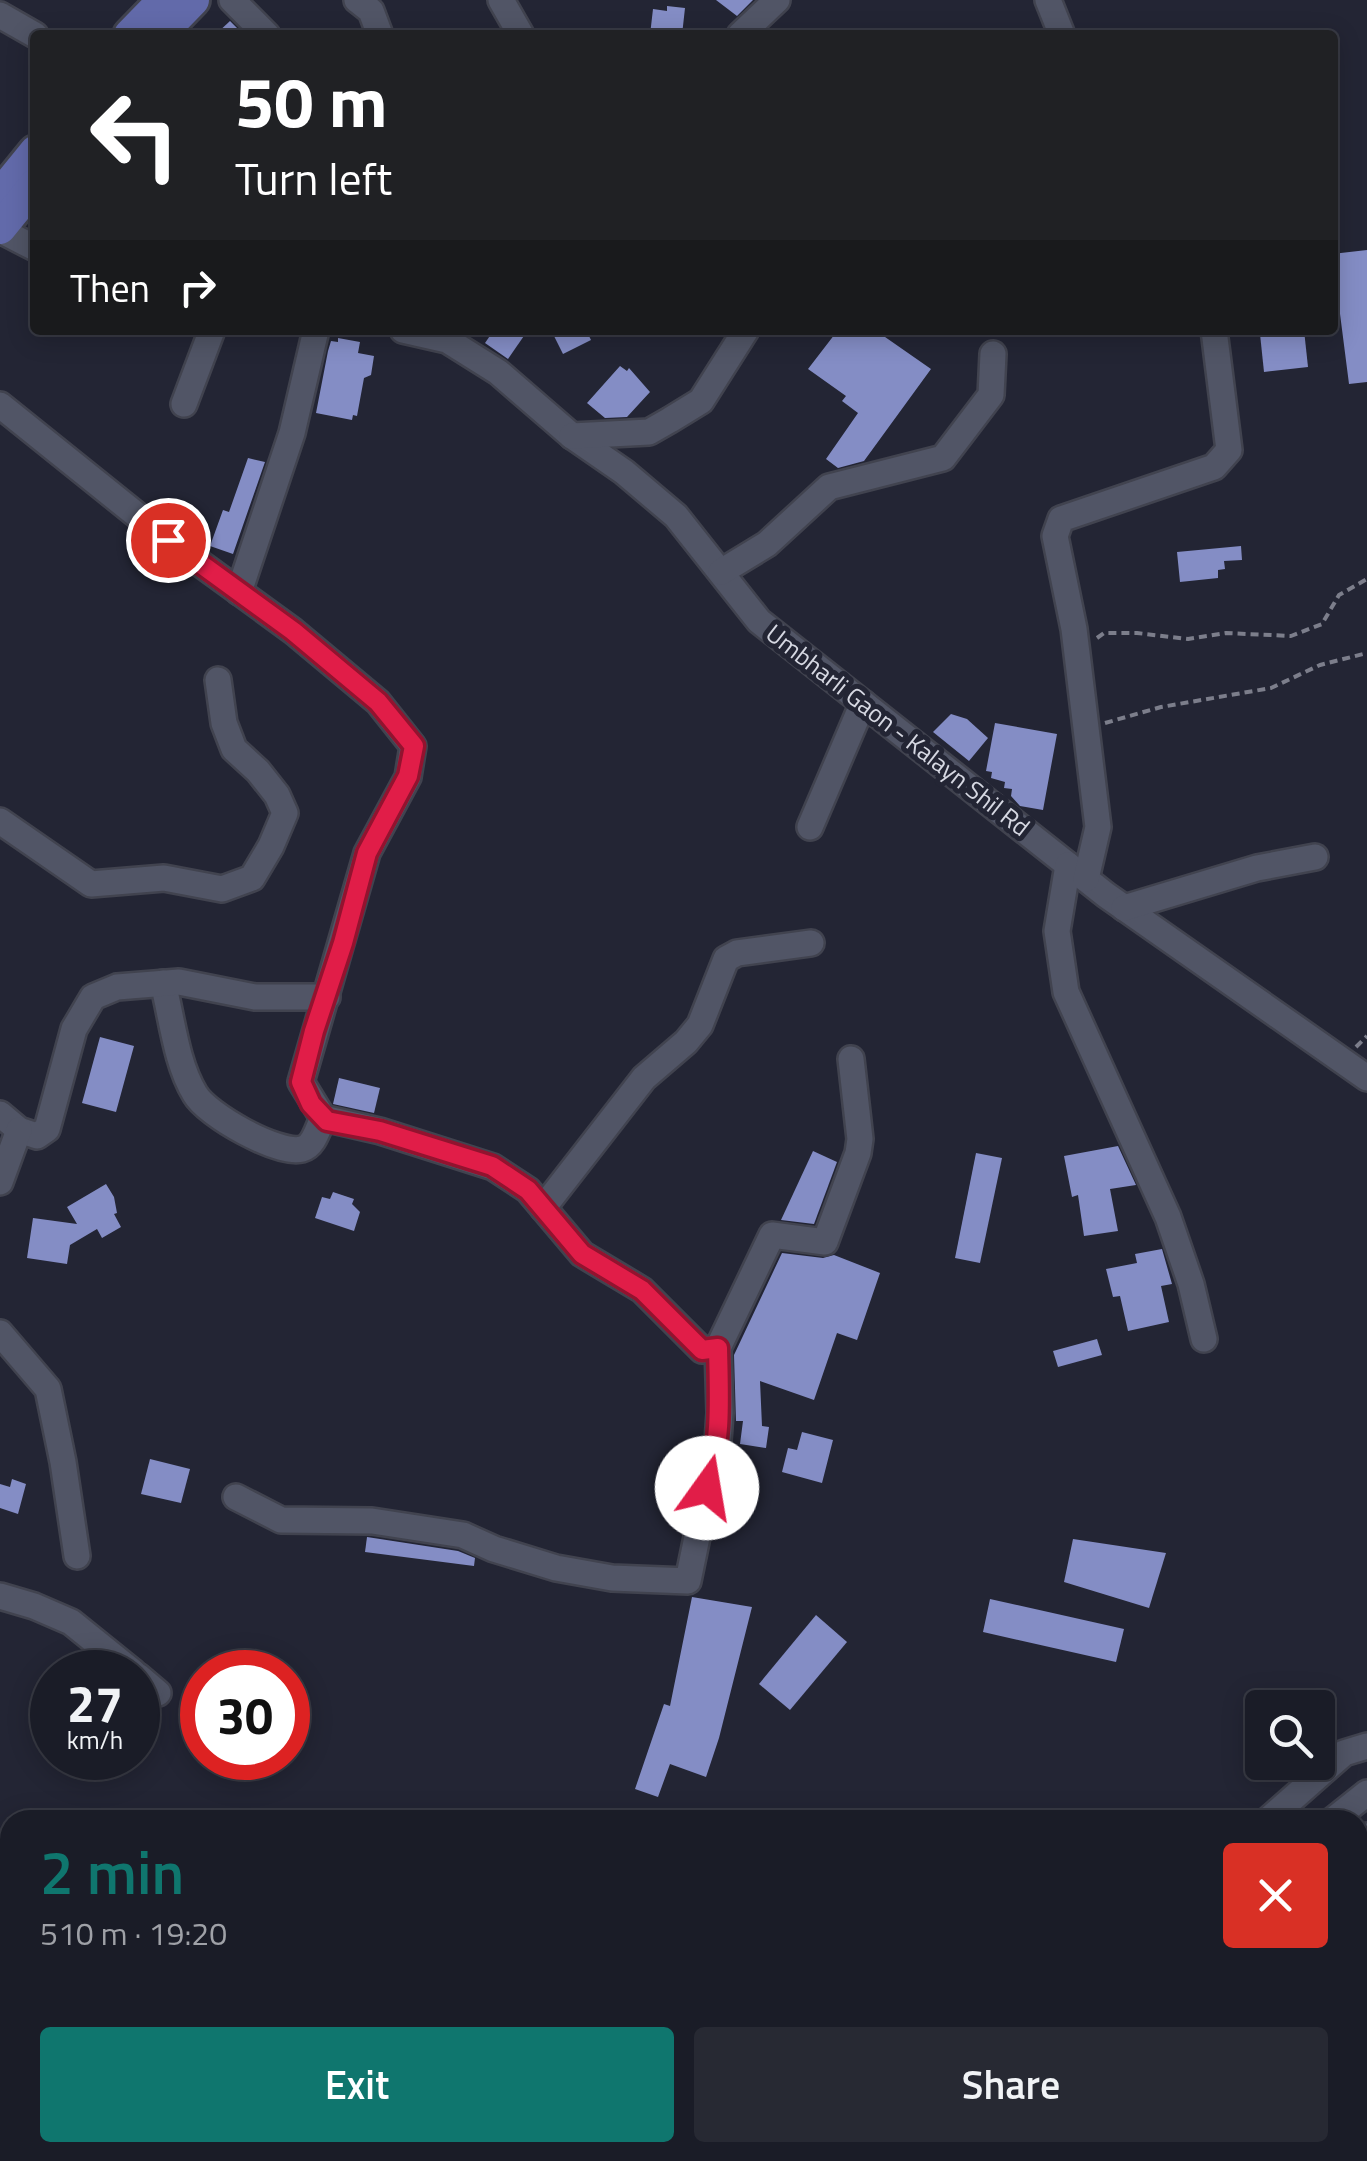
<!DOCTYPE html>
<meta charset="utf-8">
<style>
body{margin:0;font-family:"Titillium Web",sans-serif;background:#272933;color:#f1f3f6;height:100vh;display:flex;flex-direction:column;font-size:38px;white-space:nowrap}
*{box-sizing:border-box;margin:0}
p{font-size:32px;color:#9fa1a7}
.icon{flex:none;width:55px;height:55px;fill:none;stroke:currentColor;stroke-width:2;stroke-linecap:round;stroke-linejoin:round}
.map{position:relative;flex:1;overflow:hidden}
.details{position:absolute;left:0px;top:1810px;width:1368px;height:352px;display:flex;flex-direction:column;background:#1a1c27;border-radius:30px 30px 0 0;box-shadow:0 5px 25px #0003,0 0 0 2px #383a44}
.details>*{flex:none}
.banner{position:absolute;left:30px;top:30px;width:1308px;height:305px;border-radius:10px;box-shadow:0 5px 25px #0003,0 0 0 2px #383a44;background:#202124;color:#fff;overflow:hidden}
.fabs{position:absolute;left:1245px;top:1690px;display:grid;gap:20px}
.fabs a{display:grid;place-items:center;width:90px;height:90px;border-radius:10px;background:#1a1c27;box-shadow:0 5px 25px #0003,0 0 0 2px #383a44;font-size:50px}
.speed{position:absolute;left:30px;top:1650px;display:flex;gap:20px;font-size:50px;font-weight:700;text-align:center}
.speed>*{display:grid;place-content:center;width:130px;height:130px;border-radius:50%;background:#1a1c27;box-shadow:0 5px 25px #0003,0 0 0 2px #383a44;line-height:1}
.speed small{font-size:25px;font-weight:400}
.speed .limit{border:15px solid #d22;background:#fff;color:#111}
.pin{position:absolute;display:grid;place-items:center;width:85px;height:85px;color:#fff;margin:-42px;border:5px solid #fff;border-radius:50%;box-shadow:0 2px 10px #0007}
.me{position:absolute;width:110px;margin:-55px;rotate:13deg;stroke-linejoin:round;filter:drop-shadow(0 0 8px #0008)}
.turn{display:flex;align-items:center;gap:35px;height:210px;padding:0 40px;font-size:45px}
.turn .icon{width:130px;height:130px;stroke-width:2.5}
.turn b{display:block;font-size:70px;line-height:85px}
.then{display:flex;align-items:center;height:95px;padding:0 40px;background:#0003;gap:20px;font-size:38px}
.round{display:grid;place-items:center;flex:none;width:105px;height:105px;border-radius:10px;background:#272933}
.head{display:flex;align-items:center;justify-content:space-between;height:170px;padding:0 40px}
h1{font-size:60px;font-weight:600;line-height:75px;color:#0f766e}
.action{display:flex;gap:20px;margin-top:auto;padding:20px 40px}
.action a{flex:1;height:115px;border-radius:10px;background:#0f766e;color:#fff;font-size:40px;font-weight:600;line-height:115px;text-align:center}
.action a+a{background:#272933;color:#f1f3f6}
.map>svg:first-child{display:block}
.building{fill:#848dc5}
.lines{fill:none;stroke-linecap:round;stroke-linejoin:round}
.minor-casing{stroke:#41434f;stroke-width:30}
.major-casing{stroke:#41434f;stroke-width:38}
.path{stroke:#7c7e8b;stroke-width:4;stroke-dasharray:8 5;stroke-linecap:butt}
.minor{stroke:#515566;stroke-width:25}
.major{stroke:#626aaa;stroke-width:32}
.route-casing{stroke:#92132f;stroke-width:25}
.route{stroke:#e11d48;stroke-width:18}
.labels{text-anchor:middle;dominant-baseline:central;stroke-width:10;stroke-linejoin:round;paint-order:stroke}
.street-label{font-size:25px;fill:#d6d8e2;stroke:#232534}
</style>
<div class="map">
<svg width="1367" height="2161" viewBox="0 0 1367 2161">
<rect width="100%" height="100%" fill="#232534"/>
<g class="building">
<path d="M716 0H753L737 16Z"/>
<path d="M667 6 685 8 682 35H650L653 9 667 11Z"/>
<path d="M230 21 244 35H215Z"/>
<path d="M1367 250V382L1349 384 1339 306 1332 307V254Z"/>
<path d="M494 330H528L508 359 485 343Z"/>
<path d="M551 330H586L591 340 563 354Z"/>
<path d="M838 330H875L931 369 864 461 838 468 826 459 858 413 842 401 846 396 808 369Z"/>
<path d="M1304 330 1308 367 1264 372 1260 334Z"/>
<path d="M338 338 360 342 358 353 374 356 371 375 364 378 357 416 353 415 352 420 316 413 328 351 331 341 338 342Z"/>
<path d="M620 366 627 371 629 368 650 392 627 417 605 418 587 403Z"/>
<path d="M248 458 265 462 233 554 210 546 223 510 229 512Z"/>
<path d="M1241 546 1242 560 1224 561 1225 569 1218 570V578L1180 582 1177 552Z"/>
<path d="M951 714 967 719 988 738 969 761 933 732Z"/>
<path d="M995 723 1057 734 1043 810 1020 806 1011 796 1012 789 1004 788 1005 782 991 778 992 772 986 771Z"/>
<path d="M100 1037 134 1046 116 1112 82 1103Z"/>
<path d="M339 1078 380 1088 374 1113 333 1104Z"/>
<path d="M1118 1146 1136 1185 1110 1189 1118 1231 1084 1236 1078 1195 1072 1197 1064 1156Z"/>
<path d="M813 1151 837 1162 814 1224 781 1220Z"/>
<path d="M976 1153 1002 1158 980 1263 955 1258Z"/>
<path d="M106 1184 114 1197 117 1213 114 1214 121 1227 102 1238 97 1229 70 1245 67 1264 27 1258 33 1218 77 1224 67 1207Z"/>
<path d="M333 1192 354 1199 352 1204 360 1212 354 1231 315 1218 322 1197 330 1199Z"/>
<path d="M1162 1249 1172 1284 1161 1286 1169 1322 1128 1331 1120 1296 1113 1297 1106 1269 1137 1263 1135 1254Z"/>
<path d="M782 1253 823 1258 834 1255 880 1273 857 1340 837 1333 814 1400 760 1381 762 1426 769 1427 766 1448 740 1444 743 1421H736L734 1355Z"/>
<path d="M1097 1339 1102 1355 1058 1367 1053 1351Z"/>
<path d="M802 1432 833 1440 822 1483 782 1472 788 1448 797 1450Z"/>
<path d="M150 1459 190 1469 181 1503 141 1494Z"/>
<path d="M12 1479 26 1484 18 1514 0 1508V1484L10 1487Z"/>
<path d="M367 1537 458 1551 475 1558 474 1566 365 1552Z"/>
<path d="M1073 1539 1166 1553 1149 1608 1064 1582Z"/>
<path d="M692 1597 752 1607 719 1738 706 1777 670 1764 658 1797 635 1789 664 1704 670 1706Z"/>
<path d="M990 1599 1124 1629 1116 1662 983 1632Z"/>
<path d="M816 1615 847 1642 790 1710 759 1684Z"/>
</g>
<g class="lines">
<defs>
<g id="minor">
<path d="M232 0 267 35"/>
<path d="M357 0 371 11 380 35"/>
<path d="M501 0 521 35"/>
<path d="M1048 0 1062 35"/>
<path d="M0 15 35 35"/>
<path d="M740 35 777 0"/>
<path d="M0 230 35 248"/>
<path d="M403 330 447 340 498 372 572 436 624 472 676 516 759 621 1106 895 1367 1078"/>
<path d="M184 404 212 330"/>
<path d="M0 405 168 540 293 631 378 702 413 746 408 777 367 853 301 1082 323 1118 380 1131 493 1167 528 1190 582 1254 642 1290 702 1350 718 1348 772 1235 825 1242 858 1153 860 1139 851 1059"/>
<path d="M572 436 649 432 670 420 701 401 746 330"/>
<path d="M721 572 767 544 829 487 943 458 991 395 993 354"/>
<path d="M239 592 292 433 316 330"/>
<path d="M0 821 91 884 164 878 222 889 252 878 271 846 285 813 277 795 258 771 234 749 224 723 218 680"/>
<path d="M810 827 863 703"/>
<path d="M1068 865 1057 931 1066 992 1168 1217 1191 1284 1204 1339"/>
<path d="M1086 879 1098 827 1074 629 1055 536 1061 519 1214 467 1229 450 1214 330"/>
<path d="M1124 908 1257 868 1315 857"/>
<path d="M163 983C172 1018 176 1063 195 1094 207 1115 278 1155 302 1149 314 1146 318 1128 323 1118"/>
<path d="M0 1114 19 1130 37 1136 47 1129 74 1029 93 997 117 987 179 982 255 997H327"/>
<path d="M0 1182 19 1130"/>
<path d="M543 1208 644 1078 686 1042 700 1025 726 959 737 953 811 943"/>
<path d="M0 1333 48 1389 63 1462 77 1556"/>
<path d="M236 1497 281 1520 372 1521 463 1535 494 1549 556 1568 612 1578 688 1581 707 1488 717 1455 720 1413 718 1348"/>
<path d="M0 1596 34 1606 71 1622 133 1672"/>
<path d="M138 1676 158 1693"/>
<path d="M1268 1820 1344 1753 1367 1746"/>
<path d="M1333 1820 1367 1793"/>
<path d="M1358 1843 1367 1836"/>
<path d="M0 1961 10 1969"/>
<path d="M0 1994 10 2002"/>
<path d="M183 2152 193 2161"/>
<path d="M224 2152 234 2161"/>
<path d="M623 2152 628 2161"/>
<path d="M1239 2152 1246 2161"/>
<path d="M119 2161 121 2152"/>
<path d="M870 2161 880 2152"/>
<path d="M915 2161 926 2152"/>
</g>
<g id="major">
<path d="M130 35 164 0"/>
<path d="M159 35 193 0"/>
<path d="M0 195 35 152"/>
<path d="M0 228 35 185"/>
</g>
</defs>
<use href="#minor" class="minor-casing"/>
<use href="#major" class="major-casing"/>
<g class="path">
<path d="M1097 638 1104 633H1137L1188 639 1226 633 1291 636 1322 624 1339 595 1367 579"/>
<path d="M1105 723 1161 707 1271 688 1320 665 1367 653"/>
<path d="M1356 1047 1367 1036"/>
</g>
<use href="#minor" class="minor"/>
<use href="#major" class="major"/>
</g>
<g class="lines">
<defs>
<path id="route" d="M168 540 293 631 378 702 414 746 408 776 367 853 343 943 314 1031 301 1082 311 1104 327 1121 380 1131 492 1166 528 1190 582 1254 642 1290 702 1350 718 1348C719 1397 722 1441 707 1488"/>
</defs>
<use href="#route" class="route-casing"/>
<use href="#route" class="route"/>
</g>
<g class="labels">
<g class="street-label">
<text transform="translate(898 730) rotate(38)">Umbharli Gaon - Kalayn Shil Rd</text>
</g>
</g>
</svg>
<div class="fabs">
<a><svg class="icon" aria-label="search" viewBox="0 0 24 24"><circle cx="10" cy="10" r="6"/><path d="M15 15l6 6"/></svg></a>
</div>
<div class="speed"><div>27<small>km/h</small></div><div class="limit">30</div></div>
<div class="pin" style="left:168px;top:540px;background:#d93025"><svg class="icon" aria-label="arrive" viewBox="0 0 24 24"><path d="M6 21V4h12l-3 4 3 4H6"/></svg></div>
<svg class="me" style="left:707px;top:1488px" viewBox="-20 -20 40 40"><circle r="19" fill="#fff"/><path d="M0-13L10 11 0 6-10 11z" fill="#e11d48"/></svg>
<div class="banner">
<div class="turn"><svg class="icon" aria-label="left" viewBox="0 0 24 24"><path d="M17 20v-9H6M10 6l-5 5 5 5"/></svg><div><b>50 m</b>Turn left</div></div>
<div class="then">Then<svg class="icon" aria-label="right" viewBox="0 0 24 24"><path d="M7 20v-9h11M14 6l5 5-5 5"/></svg></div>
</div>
<section class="details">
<div class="head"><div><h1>2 min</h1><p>510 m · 19:20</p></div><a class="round" style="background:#d93025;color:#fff"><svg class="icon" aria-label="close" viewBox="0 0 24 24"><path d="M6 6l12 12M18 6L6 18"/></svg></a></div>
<div class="action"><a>Exit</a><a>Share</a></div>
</section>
</div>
